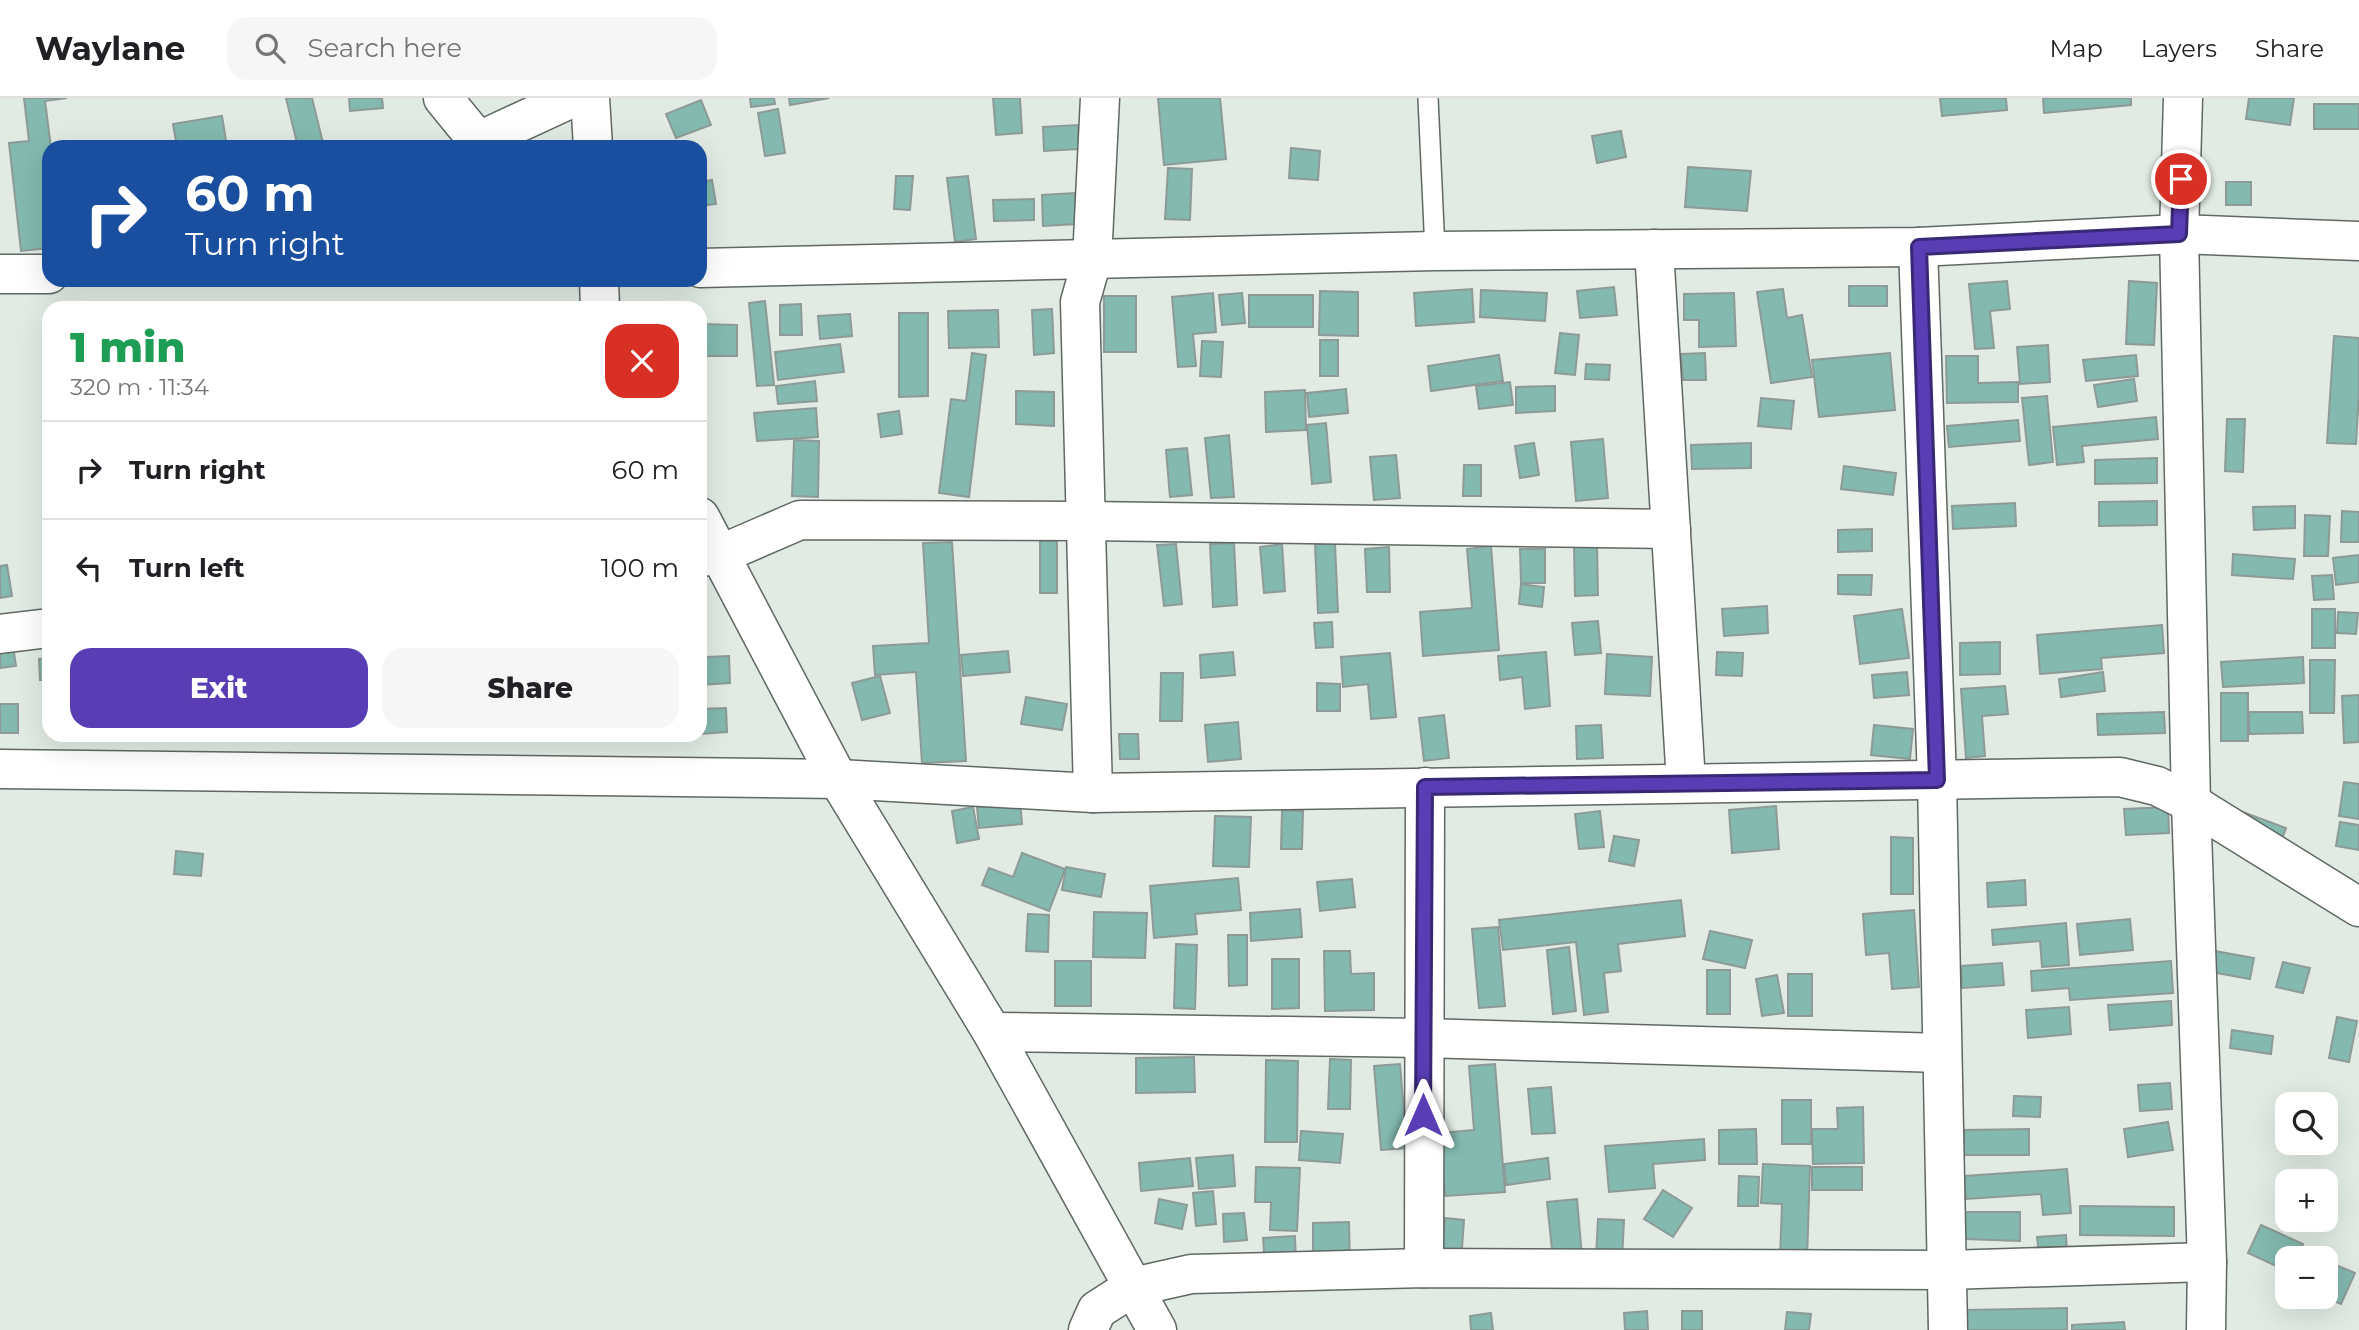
<!DOCTYPE html>
<meta charset="utf-8">
<style>
body{margin:0;font-family:Montserrat,sans-serif;background:#f6f6f6;color:#202124;height:100vh;display:flex;flex-direction:column;font-size:26px;white-space:nowrap}
*{box-sizing:border-box;margin:0}
p{font-size:23px;color:#757577}
.icon{flex:none;width:38px;height:38px;fill:none;stroke:currentColor;stroke-width:2;stroke-linecap:round;stroke-linejoin:round}
.map{position:relative;flex:1;overflow:hidden}
.side{position:absolute;left:42px;top:203px;width:665px;height:441px;display:flex;flex-direction:column;background:#fff;border-radius:21px;box-shadow:0 7px 28px #0002}
.side>*{flex:none}
.top-card{position:absolute;left:42px;top:42px;width:665px;height:147px;border-radius:21px;box-shadow:0 7px 28px #0002;background:#1a4fa0;color:#fff;overflow:hidden}
.buttons{position:absolute;left:2275px;top:994px;display:grid;gap:14px}
.buttons a{display:grid;place-items:center;width:63px;height:63px;border-radius:14px;background:#fff;box-shadow:0 7px 28px #0002;font-size:35px}
.pin{position:absolute;display:grid;place-items:center;width:60px;height:60px;color:#fff;margin:-30px;border:4px solid #fff;border-radius:50%;box-shadow:0 2px 7px #0007}
.me{position:absolute;width:77px;margin:-38px;rotate:0deg;stroke-linejoin:round;filter:drop-shadow(0 0 5px #0008)}
.turn{display:flex;align-items:center;gap:24px;height:147px;padding:0 28px;font-size:32px}
.turn .icon{width:91px;height:91px;stroke-width:2.5}
.turn b{display:block;font-size:49px;line-height:60px}
.round{display:grid;place-items:center;flex:none;width:74px;height:74px;border-radius:21px;background:#f6f6f6}
.headline{display:flex;align-items:center;justify-content:space-between;height:119px;padding:0 28px}
h1{font-size:42px;font-weight:800;line-height:52px;color:#1e9e55}
.action{display:flex;gap:14px;margin-top:auto;padding:14px 28px}
.action a{flex:1;height:80px;border-radius:21px;background:#583db5;color:#fff;font-size:28px;font-weight:800;line-height:80px;text-align:center}
.action a+a{background:#f6f6f6;color:#202124}
ul{padding:0;list-style:none}
li{display:flex;align-items:center;gap:21px;height:98px;padding:0 28px;border-top:2px solid #e0e0e0}
li div{flex:1}
li b{display:block;font-size:26px}
li em{font-style:normal}
header{display:flex;align-items:center;gap:42px;box-sizing:border-box;height:98px;padding:0 35px;background:#fff;border-bottom:2px solid #e0e0e0}
header strong{font-size:33px}
nav{display:flex;gap:38px;margin-inline-start:auto;font-size:24px}
.search{width:490px;height:63px;background:#f6f6f6;display:flex;align-items:center;gap:18px;box-sizing:border-box;padding:0 24px;border-radius:21px;color:#757577;font-size:26px}
.map>svg:first-child{display:block}
.building{fill:#83b9af;stroke:#8e9a97;stroke-width:2}
.lines{fill:none;stroke-linecap:round;stroke-linejoin:round}
.lane-casing{stroke:#5f6862;stroke-width:22}
.street-casing{stroke:#5f6862;stroke-width:41}
.secondary-casing{stroke:#5f6862;stroke-width:41}
.lane{stroke:#fff;stroke-width:19}
.street{stroke:#fff;stroke-width:38}
.secondary{stroke:#fff;stroke-width:38}
.route-casing{stroke:#392876;stroke-width:18}
.route{stroke:#583db5;stroke-width:12}
</style>
<header>
<strong>Waylane</strong>
<div class="search"><svg class="icon" aria-label="search" viewBox="0 0 24 24"><circle cx="10" cy="10" r="6"/><path d="M15 15l6 6"/></svg>Search here</div>
<nav><a>Map</a><a>Layers</a><a>Share</a></nav>
</header>
<div class="map">
<svg width="2359" height="1232" viewBox="0 0 2359 1232">
<rect width="100%" height="100%" fill="#e1ebe3"/>
<g class="building">
<path d="M24 0H67L45 3 51 49 49 150 21 153 9 45 29 43Z"/>
<path d="M286 0H312L324 49H298Z"/>
<path d="M349 0H382L383 10 350 13Z"/>
<path d="M750 0H774L775 6 751 9Z"/>
<path d="M789 0H829L790 7Z"/>
<path d="M993 0H1020L1022 35 996 37Z"/>
<path d="M1158 0H1220L1226 61 1164 67Z"/>
<path d="M1940 0H2006L2007 12 1942 18Z"/>
<path d="M2043 0H2131V7L2044 15Z"/>
<path d="M2249 0H2294L2290 27 2246 21Z"/>
<path d="M701 2 711 27 676 40 666 16Z"/>
<rect x="2314" y="6" width="45" height="25"/>
<path d="M778 11 785 55 765 58 758 15Z"/>
<path d="M222 18 227 49H177L173 26Z"/>
<path d="M1078 27 1079 51 1044 53 1043 29Z"/>
<path d="M1621 33 1626 59 1597 65 1592 38Z"/>
<path d="M1291 50 1320 53 1318 82 1289 80Z"/>
<path d="M1688 69 1751 73 1747 113 1685 109Z"/>
<path d="M1168 70 1192 71 1190 122 1165 121Z"/>
<path d="M896 78H913L910 112 894 111Z"/>
<path d="M968 78 976 141 955 144 947 80Z"/>
<path d="M712 82 716 106 700 108V84Z"/>
<rect x="2226" y="84" width="25" height="23"/>
<path d="M1075 95 1077 126 1043 128 1042 97Z"/>
<path d="M1034 101V122L994 123 993 102Z"/>
<path d="M2007 183 2010 211 1990 213 1994 250 1975 251 1969 186Z"/>
<path d="M2129 183 2157 185 2154 247 2126 246Z"/>
<rect x="1849" y="188" width="38" height="20"/>
<path d="M1614 189 1617 217 1580 220 1577 193Z"/>
<path d="M1472 191 1474 224 1416 228 1414 195Z"/>
<path d="M1783 191 1787 220 1802 217 1812 279 1771 285 1757 194Z"/>
<path d="M1481 192 1547 195 1545 223 1480 219Z"/>
<path d="M1320 193 1358 194V238L1319 237Z"/>
<path d="M1213 195 1216 234 1193 236 1196 268 1178 269 1172 199Z"/>
<path d="M1242 195 1245 225 1222 227 1219 197Z"/>
<path d="M1734 195 1736 248 1699 249V222H1684V196Z"/>
<rect x="1249" y="197" width="64" height="32"/>
<rect x="1104" y="198" width="32" height="56"/>
<path d="M765 203 774 287 757 288 749 205Z"/>
<path d="M801 206 802 237H780V207Z"/>
<path d="M1052 211 1054 255 1034 257 1032 212Z"/>
<path d="M998 212 999 249 949 250 948 213Z"/>
<path d="M899 215H928V298L899 299Z"/>
<path d="M850 216 852 238 820 241 818 218Z"/>
<path d="M701 226 737 227V258H701Z"/>
<path d="M1560 235 1579 237 1575 277 1555 275Z"/>
<path d="M2334 238 2359 240V294L2356 346 2327 345Z"/>
<rect x="1320" y="242" width="18" height="36"/>
<path d="M1202 243 1223 244 1221 279 1200 278Z"/>
<path d="M840 246 844 274 778 282 775 254Z"/>
<path d="M2048 247 2050 284 2020 286 2017 249Z"/>
<path d="M972 255 986 257 969 399 939 395 951 301 966 303Z"/>
<path d="M1705 255 1706 282H1683L1681 256Z"/>
<path d="M1890 255 1895 312 1819 319 1812 262Z"/>
<path d="M1499 257 1503 283 1431 293 1428 268Z"/>
<path d="M2136 257 2138 278 2086 283 2083 262Z"/>
<path d="M1946 258H1978V285L2018 284V304L1947 305Z"/>
<path d="M1586 266 1610 267 1609 282 1585 281Z"/>
<path d="M2134 281 2137 303 2098 309 2094 287Z"/>
<path d="M815 283 817 303 778 306 776 288Z"/>
<path d="M1510 284 1513 307 1479 311 1476 288Z"/>
<path d="M1555 288V313L1516 315V289Z"/>
<path d="M1346 291 1348 315 1309 319 1307 295Z"/>
<path d="M1305 292 1306 332 1266 334 1265 294Z"/>
<path d="M1016 293 1054 294V328L1016 326Z"/>
<path d="M2047 298 2053 364 2029 367 2022 300Z"/>
<path d="M1761 300 1794 303 1791 331 1758 328Z"/>
<path d="M816 310 818 339 757 343 754 315Z"/>
<path d="M899 313 902 336 881 339 878 316Z"/>
<path d="M2156 319 2158 341 2082 348 2084 364 2057 367 2053 329Z"/>
<path d="M2227 321H2245L2243 374 2225 373Z"/>
<path d="M2018 322 2020 343 1949 349 1947 328Z"/>
<path d="M1326 325 1331 384 1312 386 1307 327Z"/>
<path d="M1229 337 1234 399 1211 400 1205 340Z"/>
<path d="M1603 341 1608 400 1576 403 1571 344Z"/>
<path d="M794 342 819 343 818 399 792 398Z"/>
<path d="M1534 345 1539 377 1520 380 1515 348Z"/>
<path d="M1751 345V370L1692 371 1691 347Z"/>
<path d="M1187 350 1192 397 1170 399 1166 352Z"/>
<path d="M1396 357 1400 400 1374 402 1370 359Z"/>
<path d="M2157 360V385L2095 386V362Z"/>
<path d="M1464 367H1481V398H1463Z"/>
<path d="M1844 368 1896 375 1893 397 1841 391Z"/>
<path d="M2157 403V427L2099 428V404Z"/>
<path d="M2015 405 2016 428 1953 431 1952 408Z"/>
<path d="M2295 408V430L2254 432 2253 409Z"/>
<path d="M2342 413 2359 414V444H2341Z"/>
<path d="M2305 417 2330 418 2328 458H2304Z"/>
<path d="M1872 431V453L1838 454V432Z"/>
<rect x="1040" y="443" width="17" height="52"/>
<path d="M952 444 966 663 922 665 916 574 875 577 873 548 929 545 923 445Z"/>
<path d="M1234 445 1237 507 1213 509 1210 446Z"/>
<path d="M1176 446 1182 506 1164 508 1157 447Z"/>
<path d="M1282 446 1285 493 1264 495 1260 449Z"/>
<path d="M1315 446H1335L1338 514 1318 515Z"/>
<path d="M1491 448 1499 552 1423 558 1420 514 1472 510 1467 451Z"/>
<path d="M1597 448 1598 497 1575 498 1574 449Z"/>
<path d="M1389 449 1390 494H1367L1365 451Z"/>
<path d="M1520 451H1545V485H1521Z"/>
<path d="M2233 456 2295 461 2293 481 2232 477Z"/>
<path d="M2359 457V484L2336 487 2333 460Z"/>
<path d="M7 467 12 498 0 500V468Z"/>
<path d="M1838 477H1872L1871 497 1838 496Z"/>
<path d="M2332 477 2334 501 2314 502 2312 478Z"/>
<path d="M1521 486 1544 489 1542 509 1519 506Z"/>
<path d="M1767 508 1768 535 1724 538 1722 511Z"/>
<path d="M1902 511 1909 560 1860 566 1854 518Z"/>
<rect x="2312" y="511" width="23" height="39"/>
<path d="M2338 514 2358 515 2356 536 2337 535Z"/>
<path d="M1598 523 1601 555 1575 557 1572 525Z"/>
<path d="M1332 524 1333 549 1316 550 1314 525Z"/>
<path d="M2162 527 2164 555 2101 560 2102 571 2040 576 2037 537Z"/>
<path d="M700 533H704L706 559 729 558 730 585 700 587Z"/>
<path d="M2000 544V576L1960 577V545Z"/>
<path d="M13 548 16 568 0 570V550Z"/>
<path d="M1008 553 1010 574 963 578 961 557Z"/>
<path d="M1233 554 1235 577 1201 580 1200 557Z"/>
<path d="M1546 554 1550 608 1525 611 1522 579 1500 582 1498 558Z"/>
<path d="M1717 554 1743 555 1742 578 1716 577Z"/>
<path d="M1390 555 1396 619 1371 621 1368 586 1343 589 1341 559Z"/>
<path d="M1607 556 1652 559 1650 598 1605 596Z"/>
<path d="M2303 559 2304 585 2223 589 2221 564Z"/>
<path d="M49 560V582H40L39 561Z"/>
<path d="M2310 562H2335L2334 615H2310Z"/>
<path d="M1907 574 1909 597 1874 600 1872 577Z"/>
<path d="M2103 574 2105 593 2061 599 2059 581Z"/>
<path d="M1161 575H1183L1182 623H1160Z"/>
<path d="M880 578 890 615 862 622 852 585Z"/>
<path d="M1317 585 1340 586V613H1317Z"/>
<path d="M2005 588 2008 616 1982 618 1985 658 1966 660 1961 591Z"/>
<rect x="2221" y="595" width="27" height="48"/>
<path d="M2359 597V644L2344 645 2342 598Z"/>
<path d="M1026 599 1067 606 1062 632 1021 626Z"/>
<rect x="0" y="606" width="18" height="29"/>
<path d="M726 610 727 634 700 636V611Z"/>
<path d="M2164 614 2165 635 2098 637 2097 616Z"/>
<path d="M2249 614H2302L2303 635 2249 636Z"/>
<path d="M1444 617 1449 660 1424 663 1419 620Z"/>
<path d="M1238 624 1241 661 1208 664 1205 627Z"/>
<path d="M1601 627 1603 660 1577 661 1576 628Z"/>
<path d="M1874 627 1913 631 1910 661 1871 657Z"/>
<path d="M1119 636H1138L1139 661H1120Z"/>
<path d="M2344 684 2359 686V721L2339 718Z"/>
<path d="M1020 704 1022 726 979 730 977 709Z"/>
<path d="M1776 708 1779 751 1732 755 1729 712Z"/>
<path d="M973 709 979 741 957 745 952 713Z"/>
<path d="M2168 709 2169 735 2126 737 2124 711Z"/>
<path d="M1282 712 1303 713 1302 751H1281Z"/>
<path d="M1600 713 1604 749 1579 751 1575 716Z"/>
<path d="M2240 713 2286 730 2278 753Z"/>
<path d="M1215 718 1251 719 1249 769 1213 768Z"/>
<path d="M2340 724 2359 727V752L2336 748Z"/>
<path d="M1614 738 1639 742 1634 768 1609 763Z"/>
<path d="M1891 739 1913 740V796H1891Z"/>
<path d="M176 753 203 756 201 778 174 776Z"/>
<path d="M1022 755 1065 771 1049 813 982 787 989 770 1013 779Z"/>
<path d="M1066 769 1105 776 1101 799 1062 792Z"/>
<path d="M1238 780 1241 812 1195 816 1197 836 1154 840 1150 788Z"/>
<path d="M1352 781 1355 809 1320 813 1317 784Z"/>
<path d="M2025 782 2026 807 1988 809 1987 785Z"/>
<path d="M1681 802 1685 838 1618 846 1621 873 1604 875 1608 914 1584 917 1576 844 1503 852 1499 822Z"/>
<path d="M1300 811 1302 839 1251 843 1250 815Z"/>
<path d="M1914 812 1919 889 1892 891 1889 855 1866 857 1863 816Z"/>
<path d="M1094 814 1147 815 1145 860 1093 859Z"/>
<path d="M1028 816 1049 817 1048 854 1026 853Z"/>
<path d="M2130 821 2133 852 2080 857 2077 826Z"/>
<path d="M2066 825 2069 867 2042 869 2040 843 1993 847 1992 832Z"/>
<path d="M1498 829 1505 908 1479 910 1472 831Z"/>
<path d="M1710 833 1752 842 1745 870 1703 861Z"/>
<path d="M1228 837H1247V887L1229 888Z"/>
<path d="M1176 846 1197 847 1195 911 1174 910Z"/>
<path d="M1569 849 1576 913 1553 916 1547 852Z"/>
<path d="M1324 853H1350L1351 876 1374 875V912L1325 913Z"/>
<path d="M2215 853 2254 860 2250 881 2211 874Z"/>
<path d="M1272 861H1299V910L1272 911Z"/>
<rect x="1055" y="863" width="36" height="45"/>
<path d="M2171 863 2173 895 2070 902 2069 890 2032 893 2031 873Z"/>
<path d="M2283 864 2310 870 2303 895 2276 889Z"/>
<path d="M2002 865 2004 887 1962 890 1961 868Z"/>
<rect x="1707" y="872" width="23" height="44"/>
<rect x="1788" y="876" width="24" height="42"/>
<path d="M1777 877 1784 915 1762 918 1756 881Z"/>
<path d="M2171 903 2172 927 2110 932 2108 907Z"/>
<path d="M2069 909 2071 936 2028 940 2026 912Z"/>
<path d="M2337 919 2357 923 2349 964 2329 960Z"/>
<path d="M2232 932 2273 938 2271 956 2230 950Z"/>
<path d="M1194 959 1195 994 1136 995V960Z"/>
<path d="M1330 961 1351 962 1350 1011H1328Z"/>
<path d="M1266 962 1298 963 1297 1044H1265Z"/>
<path d="M1400 966 1407 1050 1381 1052 1374 968Z"/>
<path d="M1495 966 1505 1094 1445 1098 1440 1035 1474 1032 1469 968Z"/>
<path d="M2170 985 2172 1011 2140 1013 2138 987Z"/>
<path d="M1551 989 1555 1035 1532 1036 1528 991Z"/>
<path d="M2014 998 2041 999 2040 1019 2013 1018Z"/>
<rect x="1782" y="1002" width="29" height="44"/>
<path d="M1863 1009 1864 1065 1813 1066 1812 1031H1838L1837 1010Z"/>
<path d="M2168 1024 2173 1052 2128 1059 2124 1031Z"/>
<path d="M1756 1031 1757 1066H1719V1032Z"/>
<path d="M2029 1031V1057H1964V1032Z"/>
<path d="M1301 1033 1343 1036 1340 1065 1299 1062Z"/>
<path d="M1704 1041 1705 1062 1653 1066 1655 1090 1609 1094 1605 1048Z"/>
<path d="M1233 1057 1235 1088 1199 1091 1196 1060Z"/>
<path d="M1190 1060 1193 1088 1141 1093 1139 1065Z"/>
<path d="M1548 1060 1550 1081 1506 1087 1504 1066Z"/>
<path d="M1763 1066 1810 1068 1807 1162 1780 1161 1782 1106 1761 1105Z"/>
<path d="M1256 1069 1300 1070 1297 1133 1270 1132 1271 1104H1255Z"/>
<rect x="1812" y="1069" width="50" height="23"/>
<path d="M2067 1071 2071 1115 2043 1117 2041 1096 1966 1101 1964 1078Z"/>
<path d="M1739 1078 1759 1079 1758 1108H1738Z"/>
<path d="M1663 1092 1692 1110 1673 1139 1644 1121Z"/>
<path d="M1213 1093 1216 1126 1196 1128 1193 1095Z"/>
<path d="M1159 1101 1187 1107 1182 1131 1155 1125Z"/>
<path d="M1577 1101 1582 1158 1553 1161 1547 1104Z"/>
<path d="M2080 1108 2174 1109V1138L2080 1137Z"/>
<path d="M1965 1114H2020V1143L1965 1141Z"/>
<path d="M1244 1115 1247 1142 1224 1144 1223 1116Z"/>
<path d="M1445 1120 1464 1122 1461 1165 1441 1164Z"/>
<path d="M1598 1121 1624 1122 1622 1163 1596 1161Z"/>
<path d="M1349 1124 1350 1167H1313V1125Z"/>
<path d="M2261 1127 2303 1146 2297 1160H2287V1173L2248 1155Z"/>
<path d="M2066 1137 2067 1155 2039 1157 2037 1139Z"/>
<path d="M1295 1138 1296 1166 1265 1167 1263 1140Z"/>
<path d="M2326 1163 2355 1175 2341 1206 2324 1199H2326Z"/>
<path d="M2067 1210V1232H1966V1212Z"/>
<path d="M1647 1213 1648 1232H1625L1624 1215Z"/>
<rect x="1682" y="1213" width="20" height="19"/>
<path d="M1787 1214 1811 1216 1809 1232H1785Z"/>
<path d="M1491 1215 1493 1232H1471L1470 1218Z"/>
<path d="M2124 1224 2125 1232H2072V1227Z"/>
</g>
<g class="lines">
<defs>
<path id="lane" d="M1428 0 1435 153"/>
<g id="street">
<path d="M443 0 483 49"/>
<path d="M2183 0 2179 136 2191 705 2207 1164 2206 1232"/>
<path d="M479 43 572 0"/>
<path d="M2179 136 2359 143"/>
<path d="M1918 149 1937 682 1948 1232"/>
<path d="M1654 151 1686 685"/>
<path d="M700 459 719 457 800 422 1086 423 1671 431"/>
<path d="M0 536 49 530"/>
<path d="M0 671 838 681 1093 695 2120 679 2157 688 2191 705 2359 809"/>
<path d="M1093 695 1080 204 1092 162 1100 0"/>
<path d="M992 934 1423 940 1942 955"/>
<path d="M1424 1170 1425 689"/>
<path d="M1088 1232 1097 1212 1133 1189 1191 1176 1424 1170 1947 1172 2207 1164"/>
</g>
<g id="secondary">
<path d="M590 0 593 49"/>
<path d="M700 170 1435 153 1918 149 2179 136"/>
<path d="M0 176H49"/>
<path d="M599 182 600 210"/>
<path d="M700 419 838 681 992 934 1157 1232"/>
</g>
</defs>
<use href="#lane" class="lane-casing"/>
<use href="#street" class="street-casing"/>
<use href="#secondary" class="secondary-casing"/>
<use href="#lane" class="lane"/>
<use href="#street" class="street"/>
<use href="#secondary" class="secondary"/>
</g>
<g class="lines">
<defs>
<path id="route" d="M1423 1017 1425 689 1937 682 1919 149 2179 136 2181 81"/>
</defs>
<use href="#route" class="route-casing"/>
<use href="#route" class="route"/>
</g>
</svg>
<div class="buttons">
<a><svg class="icon" aria-label="search" viewBox="0 0 24 24"><circle cx="10" cy="10" r="6"/><path d="M15 15l6 6"/></svg></a>
<a>+</a>
<a>−</a>
</div>
<div class="pin" style="left:2181px;top:81px;background:#d93025"><svg class="icon" aria-label="arrive" viewBox="0 0 24 24"><path d="M6 21V4h12l-3 4 3 4H6"/></svg></div>
<svg class="me" style="left:1423px;top:1017px" viewBox="-20 -20 40 40"><path d="M0-17L14 15 0 8-14 15z" fill="#583db5" stroke="#fff" stroke-width="4"/></svg>
<div class="top-card">
<div class="turn"><svg class="icon" aria-label="right" viewBox="0 0 24 24"><path d="M7 20v-9h11M14 6l5 5-5 5"/></svg><div><b>60 m</b>Turn right</div></div>
</div>
<section class="side">
<div class="headline"><div><h1>1 min</h1><p>320 m · 11:34</p></div><a class="round" style="background:#d93025;color:#fff"><svg class="icon" aria-label="close" viewBox="0 0 24 24"><path d="M6 6l12 12M18 6L6 18"/></svg></a></div>
<ul>
<li><svg class="icon" aria-label="right" viewBox="0 0 24 24"><path d="M7 20v-9h11M14 6l5 5-5 5"/></svg><div><b>Turn right</b></div><em>60 m</em></li>
<li><svg class="icon" aria-label="left" viewBox="0 0 24 24"><path d="M17 20v-9H6M10 6l-5 5 5 5"/></svg><div><b>Turn left</b></div><em>100 m</em></li>
</ul>
<div class="action"><a>Exit</a><a>Share</a></div>
</section>
</div>
